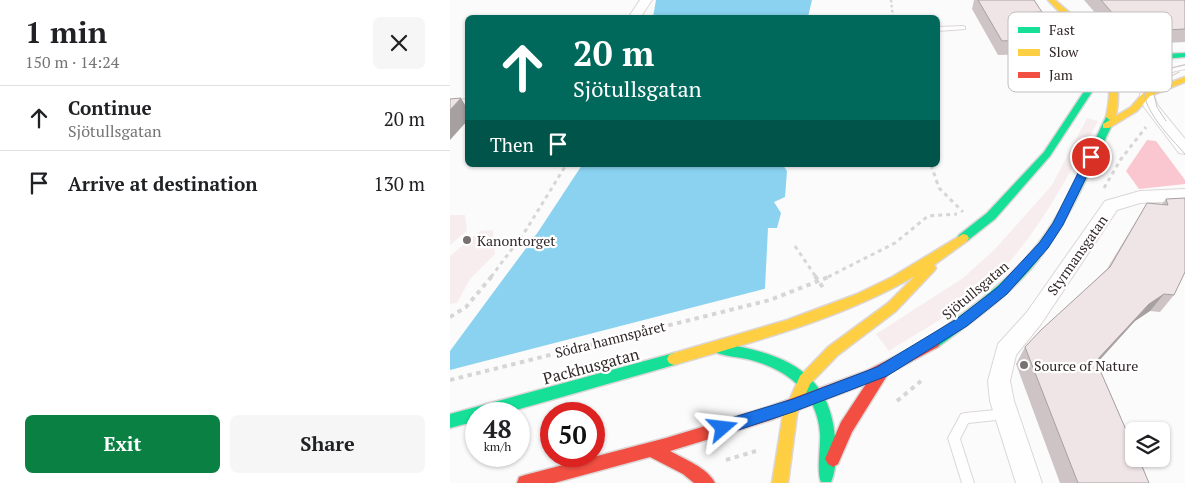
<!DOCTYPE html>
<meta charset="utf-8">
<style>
body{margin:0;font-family:"PT Serif",serif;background:#f6f6f6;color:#202124;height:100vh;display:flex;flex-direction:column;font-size:19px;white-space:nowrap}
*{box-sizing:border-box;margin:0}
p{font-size:16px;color:#757577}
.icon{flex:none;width:28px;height:28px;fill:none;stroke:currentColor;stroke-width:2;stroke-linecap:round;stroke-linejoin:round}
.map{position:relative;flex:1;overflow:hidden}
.panel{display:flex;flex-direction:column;background:#fff;width:450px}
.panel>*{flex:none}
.guide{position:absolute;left:15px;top:15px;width:475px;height:152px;border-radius:8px;box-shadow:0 1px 4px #0004;background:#00695c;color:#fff;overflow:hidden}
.tools{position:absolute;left:675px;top:422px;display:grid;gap:10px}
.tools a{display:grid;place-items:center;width:45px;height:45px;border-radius:8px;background:#fff;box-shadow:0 1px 4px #0004;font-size:25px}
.speed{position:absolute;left:15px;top:402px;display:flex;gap:10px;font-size:25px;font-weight:700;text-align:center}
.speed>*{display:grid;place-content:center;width:65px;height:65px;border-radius:50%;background:#fff;box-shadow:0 1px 4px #0004;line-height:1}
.speed small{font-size:12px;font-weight:400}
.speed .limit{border:8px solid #d22;background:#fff;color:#111}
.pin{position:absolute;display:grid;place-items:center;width:42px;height:42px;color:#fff;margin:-21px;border:2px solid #fff;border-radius:50%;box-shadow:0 1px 5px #0007}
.me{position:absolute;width:55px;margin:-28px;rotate:73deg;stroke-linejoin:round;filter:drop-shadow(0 0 4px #0008)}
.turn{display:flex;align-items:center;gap:18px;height:105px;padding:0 25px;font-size:22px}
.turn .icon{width:65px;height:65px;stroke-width:2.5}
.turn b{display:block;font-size:35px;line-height:42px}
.then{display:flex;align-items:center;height:48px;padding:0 25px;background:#0003;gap:10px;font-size:19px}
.round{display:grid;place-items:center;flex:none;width:52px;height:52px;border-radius:8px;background:#f6f6f6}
.headline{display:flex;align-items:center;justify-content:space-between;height:85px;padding:0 25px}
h1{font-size:30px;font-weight:800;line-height:38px}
.primary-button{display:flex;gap:10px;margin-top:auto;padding:10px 25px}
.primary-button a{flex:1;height:58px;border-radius:8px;background:#0b8043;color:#fff;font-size:20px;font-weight:800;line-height:58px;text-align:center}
.primary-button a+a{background:#f6f6f6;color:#202124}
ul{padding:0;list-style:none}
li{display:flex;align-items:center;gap:15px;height:65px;padding:0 25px;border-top:1px solid #e0e0e0}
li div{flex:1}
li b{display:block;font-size:19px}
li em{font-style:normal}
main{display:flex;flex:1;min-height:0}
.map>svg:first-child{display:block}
.green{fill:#f8edee}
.forest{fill:#fac7d0}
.water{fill:#8ad2ef;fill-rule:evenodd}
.pier{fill:#fbfbfb;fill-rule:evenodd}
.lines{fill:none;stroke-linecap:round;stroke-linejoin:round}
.lane-casing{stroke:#dcd6d7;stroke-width:2}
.street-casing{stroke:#dcd6d7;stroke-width:2}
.fast-casing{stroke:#dcd6d7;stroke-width:3}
.slow-casing{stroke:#dcd6d7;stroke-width:3}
.jam-casing{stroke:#dcd6d7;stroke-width:3}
.path-far2{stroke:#d6d6d6;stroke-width:2.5;stroke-dasharray:2.5 2.5;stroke-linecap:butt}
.path-far1{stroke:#d6d6d6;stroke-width:3;stroke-dasharray:4 4;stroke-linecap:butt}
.path{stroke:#d6d6d6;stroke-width:4;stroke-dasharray:4.5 4.5;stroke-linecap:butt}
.lane{fill:#fefefe;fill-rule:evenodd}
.street{fill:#fefefe;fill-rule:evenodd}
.fast{fill:#16e098;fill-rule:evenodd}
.slow{fill:#ffcf43;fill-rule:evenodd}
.jam{fill:#f24e42;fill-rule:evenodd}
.tram{stroke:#c8c7c7;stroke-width:1}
.wall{fill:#cec4c6}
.shaded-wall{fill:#a7a0a1}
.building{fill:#efe4e6;stroke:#a7a0a1}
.route{fill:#1a73e8;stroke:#114b97}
.poi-dot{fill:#787172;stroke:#fff;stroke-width:2}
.labels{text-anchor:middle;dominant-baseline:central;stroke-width:4.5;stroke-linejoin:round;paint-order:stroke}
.poi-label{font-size:14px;fill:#322728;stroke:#fff;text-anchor:start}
.street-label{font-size:14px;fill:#322728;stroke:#fff}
.near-street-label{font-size:16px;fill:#322728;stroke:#fff}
.key{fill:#fff;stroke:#c2bebe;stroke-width:1}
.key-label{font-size:14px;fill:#322728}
</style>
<main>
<section class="panel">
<div class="headline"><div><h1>1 min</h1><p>150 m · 14:24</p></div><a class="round"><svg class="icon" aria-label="close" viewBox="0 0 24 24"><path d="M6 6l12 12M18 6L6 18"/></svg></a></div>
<ul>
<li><svg class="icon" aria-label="ahead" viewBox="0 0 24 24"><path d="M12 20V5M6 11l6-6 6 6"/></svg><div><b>Continue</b><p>Sjötullsgatan</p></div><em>20 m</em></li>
<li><svg class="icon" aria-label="arrive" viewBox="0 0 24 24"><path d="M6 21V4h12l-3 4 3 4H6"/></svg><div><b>Arrive at destination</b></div><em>130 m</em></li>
</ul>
<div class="primary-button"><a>Exit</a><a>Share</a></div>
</section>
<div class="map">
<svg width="735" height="483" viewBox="0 0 735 483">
<rect width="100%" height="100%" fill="#fbfbfb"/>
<g class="green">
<path d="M637 118 648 121C613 184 581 251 523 297 497 317 467 333 439 351L426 334 513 278 545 249 602 185Z"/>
<path d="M0 215H15L17 231 0 245Z"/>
<path d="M43 230 45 254 20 279 7 303 0 304V256L30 231Z"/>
</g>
<path class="forest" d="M697 140 706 141 735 180V184L689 189 676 171Z"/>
<g class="water">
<path d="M206 0H362L358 17H203Z"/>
<path d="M132 165H333L337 171 335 197 324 202 331 213 327 228H318L315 288 285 483H0V351L88 232ZM26 414H69V456H26ZM101 414H144V456H101Z"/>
</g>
<path class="pier" d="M318 288 288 483H0V370ZM26 414H69V456H26ZM101 414H144V456H101Z"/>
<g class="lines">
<defs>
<g id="lane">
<path d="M513 26 515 27V29L488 31V27Z"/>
<path d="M735 65V69C724 71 706 76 701 87 700 90 700 93 699 95H695L694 88C704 73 718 69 735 65Z"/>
<path d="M556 409 560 410 562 414 560 418 556 419 518 423 510 439 524 483H512L498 438 511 414 515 413Z"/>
</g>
<g id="street">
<path d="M190 0H202L190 18H178Z"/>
<path d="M697 90 702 91 708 106 735 139V154L729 153 694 107 690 94Z"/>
<path d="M18 99V107L0 108V100Z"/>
<path d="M735 189V201L690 203 667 210 591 324 566 355 560 381 564 401 592 483H566L540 401 538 381 548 344 577 312 655 201 690 191Z"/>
</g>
<g id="fast">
<path d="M606 22H612L634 51 644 76C660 52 708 55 735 53V57L673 63 655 72 600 156 545 219 517 241H509L507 238 509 235 537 213 594 152 639 84 626 51 605 24Z"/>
<path d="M661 114 666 117C644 161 625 208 597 248 569 289 527 318 488 347L483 349 478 347 476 343 478 339C518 310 557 283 588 244 617 207 635 159 656 117Z"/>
<path d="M272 343C331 354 379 369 385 437 386 451 387 469 381 482H371C366 471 371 447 370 433 367 393 338 370 301 360 290 357 278 357 267 353L265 349 267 345Z"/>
<path d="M224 353 229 355 231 359 229 363 224 365 52 414H26V421L0 428V414Z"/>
</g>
<g id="slow">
<path d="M598 0H605C645 35 677 58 666 116L681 107 694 92 735 77V82L700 96 687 111 659 128H653V124L660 120 656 117C671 52 635 41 598 0Z"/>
<path d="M513 234 517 235 519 238 517 241 484 265 486 268 484 271 446 311 388 355 360 384 347 414 338 483H322L333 414 350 376 378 347 438 303 465 276C391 319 306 341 224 365L219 363 217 359 219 355 224 353 337 320 407 294 442 277Z"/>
</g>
<path id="jam" d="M483 337 488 339 490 343 488 347 438 374 402 432 388 464 383 467 378 464 375 459 391 422 416 384 321 420 220 451C234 459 258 468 265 483H244L233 474 200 457 104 483H67L69 477 75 475 216 438 321 406 416 371Z"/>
</defs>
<use href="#lane" class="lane-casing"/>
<use href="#street" class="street-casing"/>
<use href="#fast" class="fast-casing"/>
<use href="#slow" class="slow-casing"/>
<use href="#jam" class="jam-casing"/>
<path class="path-far2" d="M441 0 443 18"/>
<g class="path-far1">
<path d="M481 165 489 188 513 212"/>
<path d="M654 188 671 159 696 127"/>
<path d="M345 246 366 277"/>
<path d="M41 277 76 230 116 165"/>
<path d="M378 277 445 243 478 216 507 214"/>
</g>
<g class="path">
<path d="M365 276 374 289"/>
<path d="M0 317 16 307 42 276"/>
<path d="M0 380 320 300 381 276"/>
<path d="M447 401 471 381"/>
<path d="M276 460 306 451"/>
</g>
<use href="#lane" class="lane"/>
<use href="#street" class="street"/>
<use href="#fast" class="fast"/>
<use href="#slow" class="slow"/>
<use href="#jam" class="jam"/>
<g class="tram">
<path d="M735 65C723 68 707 69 699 78 680 99 722 139 735 154"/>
<path d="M716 121 707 107 703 91 708 83 729 72"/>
</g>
</g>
<g class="wall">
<path d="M524 0H584L592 12 588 26H581L590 39 585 54 548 55 522 9Z"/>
<path d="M634 0H735V42L673 45Z"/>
<path d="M735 198V274H734L724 295 710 312 700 311 685 321 647 363 699 483H610L566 364 575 347 657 269 697 203 712 204 716 199Z"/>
</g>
<g class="shaded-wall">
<path d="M11 98 18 110V120L0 140V110Z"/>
<path d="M714 294 700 311 685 321 634 377 646 361 699 304Z"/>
</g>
<g class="building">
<path d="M528 0H584L592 12 572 13 590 39 552 41Z"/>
<path d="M651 0H735V29L679 32Z"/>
<path d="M11 98 0 110V99Z"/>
<path d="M735 198V272L724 295 714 294 699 304 646 361 684 448V459H689L699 483H628L575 347 591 330 660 267 697 203 718 205 716 199Z"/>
</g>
<path class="route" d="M641 154 646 157 613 225 598 248 557 294 517 326 437 376 343 412 273 435 268 433 265 428 268 422 343 399 427 367 508 318 548 287 590 242 603 223 636 157Z"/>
<g class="poi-dot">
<circle cx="17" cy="240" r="5"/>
<circle cx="574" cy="365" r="5"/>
</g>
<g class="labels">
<g class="poi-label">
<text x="27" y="240">Kanontorget</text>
<text x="584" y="365">Source of Nature</text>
</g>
<g class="street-label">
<text transform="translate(627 255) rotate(-55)">Styrmansgatan</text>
<text transform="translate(525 290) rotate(-40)">Sjötullsgatan</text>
<text transform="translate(160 339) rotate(-14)">Södra hamnspåret</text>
</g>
<g class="near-street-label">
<text transform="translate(141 366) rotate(-15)">Packhusgatan</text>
</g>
</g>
<rect x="558" y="12" width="164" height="80" rx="8" class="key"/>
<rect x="568" y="27" width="22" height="6" fill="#16e098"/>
<rect x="568" y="49" width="22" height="7" fill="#ffcf43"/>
<rect x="568" y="72" width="22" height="6" fill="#f24e42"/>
<g class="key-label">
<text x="599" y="35">Fast</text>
<text x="599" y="57">Slow</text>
<text x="599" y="80">Jam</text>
</g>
</svg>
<div class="tools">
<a><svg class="icon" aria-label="layers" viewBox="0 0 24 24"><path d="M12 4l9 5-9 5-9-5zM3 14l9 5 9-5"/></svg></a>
</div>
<div class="speed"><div>48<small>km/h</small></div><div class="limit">50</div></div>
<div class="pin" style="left:641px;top:157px;background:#d93025"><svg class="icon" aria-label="arrive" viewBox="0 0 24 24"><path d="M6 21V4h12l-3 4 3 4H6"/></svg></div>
<svg class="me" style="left:273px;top:428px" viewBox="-20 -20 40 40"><path d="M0-17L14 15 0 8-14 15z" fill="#1a73e8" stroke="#fff" stroke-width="4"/></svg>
<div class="guide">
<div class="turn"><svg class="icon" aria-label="ahead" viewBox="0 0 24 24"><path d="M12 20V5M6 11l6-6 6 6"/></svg><div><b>20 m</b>Sjötullsgatan</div></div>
<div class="then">Then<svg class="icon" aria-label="arrive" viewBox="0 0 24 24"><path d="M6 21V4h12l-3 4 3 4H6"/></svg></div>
</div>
</div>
</main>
